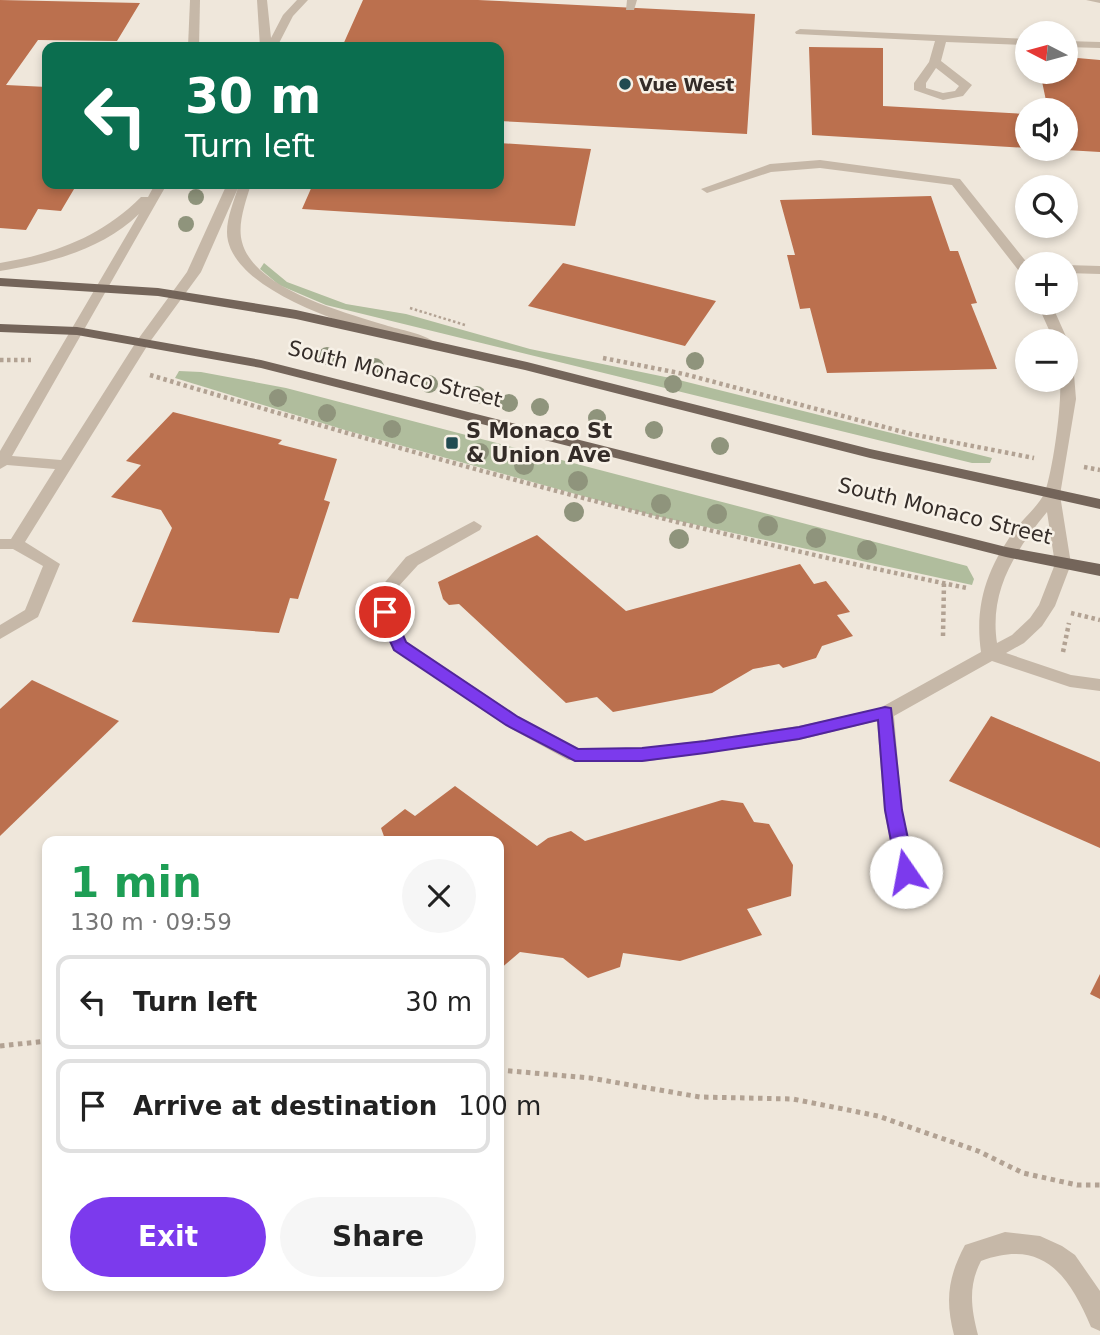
<!DOCTYPE html>
<meta charset="utf-8">
<style>
body{margin:0;font-family:"DejaVu Sans",sans-serif;background:#f6f6f6;color:#222;height:100vh;display:flex;flex-direction:column;font-size:26px;white-space:nowrap}
*{box-sizing:border-box;margin:0}
p{font-size:23px;color:#767676}
.icon{flex:none;width:38px;height:38px;fill:none;stroke:currentColor;stroke-width:2;stroke-linecap:round;stroke-linejoin:round}
.map{position:relative;flex:1;overflow:hidden}
.drawer{position:absolute;left:42px;top:836px;width:462px;height:455px;display:flex;flex-direction:column;background:#fff;border-radius:14px;box-shadow:0 4px 10px #0003}
.drawer>*{flex:none}
.top-card{position:absolute;left:42px;top:42px;width:462px;height:147px;border-radius:14px;box-shadow:0 4px 10px #0003;background:#0b6e4f;color:#fff;overflow:hidden}
.needle{width:46px;rotate:276deg}
.tools{position:absolute;left:1015px;top:21px;display:grid;gap:14px}
.tools a{display:grid;place-items:center;width:63px;height:63px;border-radius:50%;background:#fff;box-shadow:0 4px 10px #0003;font-size:35px}
.pin{position:absolute;display:grid;place-items:center;width:60px;height:60px;color:#fff;margin:-30px;border:4px solid #fff;border-radius:50%;box-shadow:0 2px 7px #0007}
.me{position:absolute;width:77px;margin:-38px;rotate:348deg;stroke-linejoin:round;filter:drop-shadow(0 0 5px #0008)}
.turn{display:flex;align-items:center;gap:24px;height:147px;padding:0 28px;font-size:32px}
.turn .icon{width:91px;height:91px;stroke-width:2.5}
.turn b{display:block;font-size:49px;line-height:60px}
.round{display:grid;place-items:center;flex:none;width:74px;height:74px;border-radius:37px;background:#f6f6f6}
.headline{display:flex;align-items:center;justify-content:space-between;height:119px;padding:0 28px}
h1{font-size:42px;font-weight:600;line-height:52px;color:#1e9e55}
.cta{display:flex;gap:14px;margin-top:auto;padding:14px 28px}
.cta a{flex:1;height:80px;border-radius:42px;background:#7c3aed;color:#fff;font-size:28px;font-weight:600;line-height:80px;text-align:center}
.cta a+a{background:#f6f6f6;color:#222}
ul{padding:0;list-style:none}
li{display:flex;align-items:center;gap:21px;height:94px;margin:0 14px 10px;padding:0 14px;border:4px solid #e0e0e0;border-radius:14px}
li div{flex:1}
li b{display:block;font-size:26px}
li em{font-style:normal}
.map>svg:first-child{display:block}
.green{fill:#b0bd9d}
.building{fill:#bb704e}
.lines{fill:none;stroke-linecap:round;stroke-linejoin:round}
.path-far2{stroke:#b2a293;stroke-width:2.5;stroke-dasharray:2.5 2.5;stroke-linecap:butt}
.path-far1{stroke:#b2a293;stroke-width:4.5;stroke-dasharray:3.5 3.5;stroke-linecap:butt}
.path{stroke:#b2a293;stroke-width:5;stroke-dasharray:4.5 4.5;stroke-linecap:butt}
.minor{fill:#c6b8a8;fill-rule:evenodd}
.major{fill:#74655a;fill-rule:evenodd}
.tree{fill:#8f947c}
.route{fill:#7c3aed;stroke:#51269a;stroke-width:2}
.poi-dot{fill:#214b51;stroke:#f7f1e7;stroke-width:2.5}
.labels{text-anchor:middle;dominant-baseline:central;stroke-width:5;stroke-linejoin:round;paint-order:stroke}
.far-poi-label{font-size:18px;font-weight:bold;fill:#342c28;stroke:#f7f1e7;text-anchor:start}
.street-label{font-size:21px;fill:#342c28;stroke:#f7f1e7}
.poi-label{font-size:21px;font-weight:bold;fill:#342c28;stroke:#f7f1e7;text-anchor:start}
</style>
<div class="map">
<svg width="1100" height="1335" viewBox="0 0 1100 1335">
<rect width="100%" height="100%" fill="#efe7db"/>
<g class="green">
<path d="M264 263 287 282 346 304 406 314 530 349 675 379 992 458 990 463H972L326 305 279 285 260 269Z"/>
<path d="M179 371 201 372 286 388 967 566 974 579 972 585 651 515 345 430 175 378Z"/>
</g>
<g class="building">
<path d="M0 0 140 3 117 41 38 40 6 85 47 87V184H77L61 211 38 209 26 230 0 228Z"/>
<path d="M363 0H478L755 14 747 134 499 121V47H342Z"/>
<path d="M809 47 883 48V106L1027 114V148L812 135Z"/>
<path d="M1066 57 1100 60V152L1066 150V110H1048L1040 72H1066Z"/>
<path d="M499 143 591 149 575 226 302 209 313 184H499Z"/>
<path d="M931 196 950 251H958L977 303 971 304 997 369 827 373 810 308 800 309 787 255H795L780 200Z"/>
<path d="M563 263 716 301 685 346 528 306Z"/>
<path d="M173 412 282 440 278 444 337 459 324 500 330 502 298 599 290 598 279 633 132 622 172 528 161 510 111 497 141 465 126 461Z"/>
<path d="M537 535 626 611 800 564 814 584 826 581 850 612 837 615 853 636 822 646 816 658 783 668 779 664 753 669 712 693 613 712 597 697 566 703 459 604 449 605 443 599 438 582Z"/>
<path d="M32 680 119 721 0 836V709Z"/>
<path d="M991 716 1100 762V848L949 781Z"/>
<path d="M455 786 537 846 548 838 571 831 585 841 722 800 743 803 754 822 769 824 793 865 791 896 747 909 762 935 680 961 623 953 620 967 588 978 563 958 520 952 499 970V842H386L381 828 405 809 415 816Z"/>
<path d="M1100 974V999L1090 994Z"/>
</g>
<g class="lines">
<path class="path-far2" d="M410 308 465 325"/>
<g class="path-far1">
<path d="M603 358 684 374 911 434 1034 458"/>
<path d="M0 360H31"/>
<path d="M150 375C420 456 691 532 967 588"/>
<path d="M1084 467 1100 470"/>
<path d="M1071 613 1100 620"/>
<path d="M943 636 944 583"/>
<path d="M1063 652 1069 623"/>
</g>
<g class="path">
<path d="M0 1046 47 1041"/>
<path d="M499 1070 590 1078 700 1097 793 1099 878 1116 978 1151 1023 1173 1077 1185H1100"/>
</g>
<g class="minor">
<path d="M190 0H200L199 47H188Z"/>
<path d="M257 0H267L271 38 283 15 297 0H308L293 16 277 47H260Z"/>
<path d="M627 0H637L634 10H626Z"/>
<path d="M1086 0H1100V3Z"/>
<path d="M800 29 1027 39V45L946 42 941 61 972 85 963 96 943 100 914 90V83L929 62 935 41 796 34 795 32ZM936 68 959 86 955 91 943 93 926 88V83Z"/>
<path d="M1066 41 1100 42V48L1066 47Z"/>
<path d="M820 160 960 179 1028 264 1027 276 1022 275 952 185 820 168 771 172 707 193 701 189 770 164Z"/>
<path d="M155 184H167L12 456 61 460 136 342 187 272 227 184H251C246 201 237 224 242 242 254 289 344 312 385 325 400 330 424 333 435 343L428 347C376 334 242 299 228 241 224 224 233 204 238 188L201 272 149 343 25 542 60 564 38 617 0 639V625L25 610 43 566 13 549H0V539H11L55 469 7 465 0 469V451L139 214C102 250 49 263 0 271V263C54 254 101 237 141 197H148Z"/>
<path d="M1066 265 1100 266V274L1066 273Z"/>
<path d="M1037 303H1051L1068 341 1066 344V341H1054Z"/>
<path d="M1066 358 1073 362 1076 399 1060 495 1071 564 1055 606 1042 626 1024 643 1006 653 1071 675 1100 679V691L1070 687 992 661 894 716 902 810 916 872 913 877 906 880 899 877 896 872 884 810 877 721 799 740 642 762 568 760 506 726 394 650 377 613 381 587 406 557 474 521 482 526 480 530 418 565 397 588 393 613 407 642 518 716 578 748H642L705 740 799 726 880 708 981 652C974 603 988 565 1018 526 1026 516 1040 504 1045 492 1053 469 1062 404 1060 380H1066ZM1047 512 1055 564 1039 605 1030 618 1012 635 997 643C989 591 1015 551 1047 512Z"/>
<path d="M1005 1232 1040 1236 1062 1246 1075 1255 1100 1291V1331L1091 1327C1069 1275 1043 1238 981 1261 968 1286 971 1308 978 1335H954C945 1300 948 1277 965 1245Z"/>
</g>
<g class="major">
<path d="M0 278 158 288 296 310 527 362 870 449 1100 499V509L870 458 525 370 296 319 158 296 0 286Z"/>
<path d="M0 324 77 327 261 360 1006 547 1100 564V576L1006 557 261 368 77 335 0 332Z"/>
</g>
</g>
<g class="tree">
<circle cx="196" cy="197" r="8"/>
<circle cx="186" cy="224" r="8"/>
<circle cx="327" cy="356" r="9"/>
<circle cx="695" cy="361" r="9"/>
<circle cx="375" cy="367" r="9"/>
<circle cx="429" cy="384" r="9"/>
<circle cx="673" cy="384" r="9"/>
<circle cx="477" cy="395" r="9"/>
<circle cx="278" cy="398" r="9"/>
<circle cx="509" cy="403" r="9"/>
<circle cx="540" cy="407" r="9"/>
<circle cx="327" cy="413" r="9"/>
<circle cx="597" cy="418" r="9"/>
<circle cx="392" cy="429" r="9"/>
<circle cx="654" cy="430" r="9"/>
<circle cx="720" cy="446" r="9"/>
<circle cx="480" cy="452" r="9"/>
<circle cx="524" cy="465" r="10"/>
<circle cx="578" cy="481" r="10"/>
<circle cx="661" cy="504" r="10"/>
<circle cx="574" cy="512" r="10"/>
<circle cx="717" cy="514" r="10"/>
<circle cx="768" cy="526" r="10"/>
<circle cx="816" cy="538" r="10"/>
<circle cx="679" cy="539" r="10"/>
<circle cx="867" cy="550" r="10"/>
</g>
<path class="route" d="M385 607 393 612 406 642 518 717 578 749 642 748 705 741 799 727 885 707 891 708 902 810 915 872 906 879 897 872 885 810 878 720 799 739 705 753 642 761H575L506 725 394 650 377 612Z"/>
<g class="poi-dot">
<circle cx="625" cy="84" r="7"/>
<rect x="445" y="436" width="14" height="14" rx="3.5"/>
</g>
<g class="labels">
<g class="far-poi-label">
<text x="639" y="84">Vue West</text>
</g>
<g class="street-label">
<text transform="translate(395 374) rotate(14)">South Monaco Street</text>
<text transform="translate(945 511) rotate(14)">South Monaco Street</text>
</g>
<g class="poi-label">
<text x="466" y="431">S Monaco St<tspan x="466" dy="24">&amp; Union Ave</tspan></text>
</g>
</g>
</svg>
<div class="tools">
<a><svg class="needle" viewBox="-14 -14 28 28"><path d="M0-13l5 13h-10z" fill="#e53935"/><path d="M0 13l5-13h-10z" fill="#767676"/></svg></a>
<a><svg class="icon" aria-label="sound" viewBox="0 0 24 24"><path d="M4 9h4l5-4v14l-5-4H4zM17 9q2 3 0 6"/></svg></a>
<a><svg class="icon" aria-label="search" viewBox="0 0 24 24"><circle cx="10" cy="10" r="6"/><path d="M15 15l6 6"/></svg></a>
<a>+</a>
<a>−</a>
</div>
<div class="pin" style="left:385px;top:612px;background:#d93025"><svg class="icon" aria-label="arrive" viewBox="0 0 24 24"><path d="M6 21V4h12l-3 4 3 4H6"/></svg></div>
<svg class="me" style="left:906px;top:872px" viewBox="-20 -20 40 40"><circle r="19" fill="#fff"/><path d="M0-13L10 11 0 6-10 11z" fill="#7c3aed"/></svg>
<div class="top-card">
<div class="turn"><svg class="icon" aria-label="left" viewBox="0 0 24 24"><path d="M17 20v-9H6M10 6l-5 5 5 5"/></svg><div><b>30 m</b>Turn left</div></div>
</div>
<section class="drawer">
<div class="headline"><div><h1>1 min</h1><p>130 m · 09:59</p></div><a class="round"><svg class="icon" aria-label="close" viewBox="0 0 24 24"><path d="M6 6l12 12M18 6L6 18"/></svg></a></div>
<ul>
<li><svg class="icon" aria-label="left" viewBox="0 0 24 24"><path d="M17 20v-9H6M10 6l-5 5 5 5"/></svg><div><b>Turn left</b></div><em>30 m</em></li>
<li><svg class="icon" aria-label="arrive" viewBox="0 0 24 24"><path d="M6 21V4h12l-3 4 3 4H6"/></svg><div><b>Arrive at destination</b></div><em>100 m</em></li>
</ul>
<div class="cta"><a>Exit</a><a>Share</a></div>
</section>
</div>
